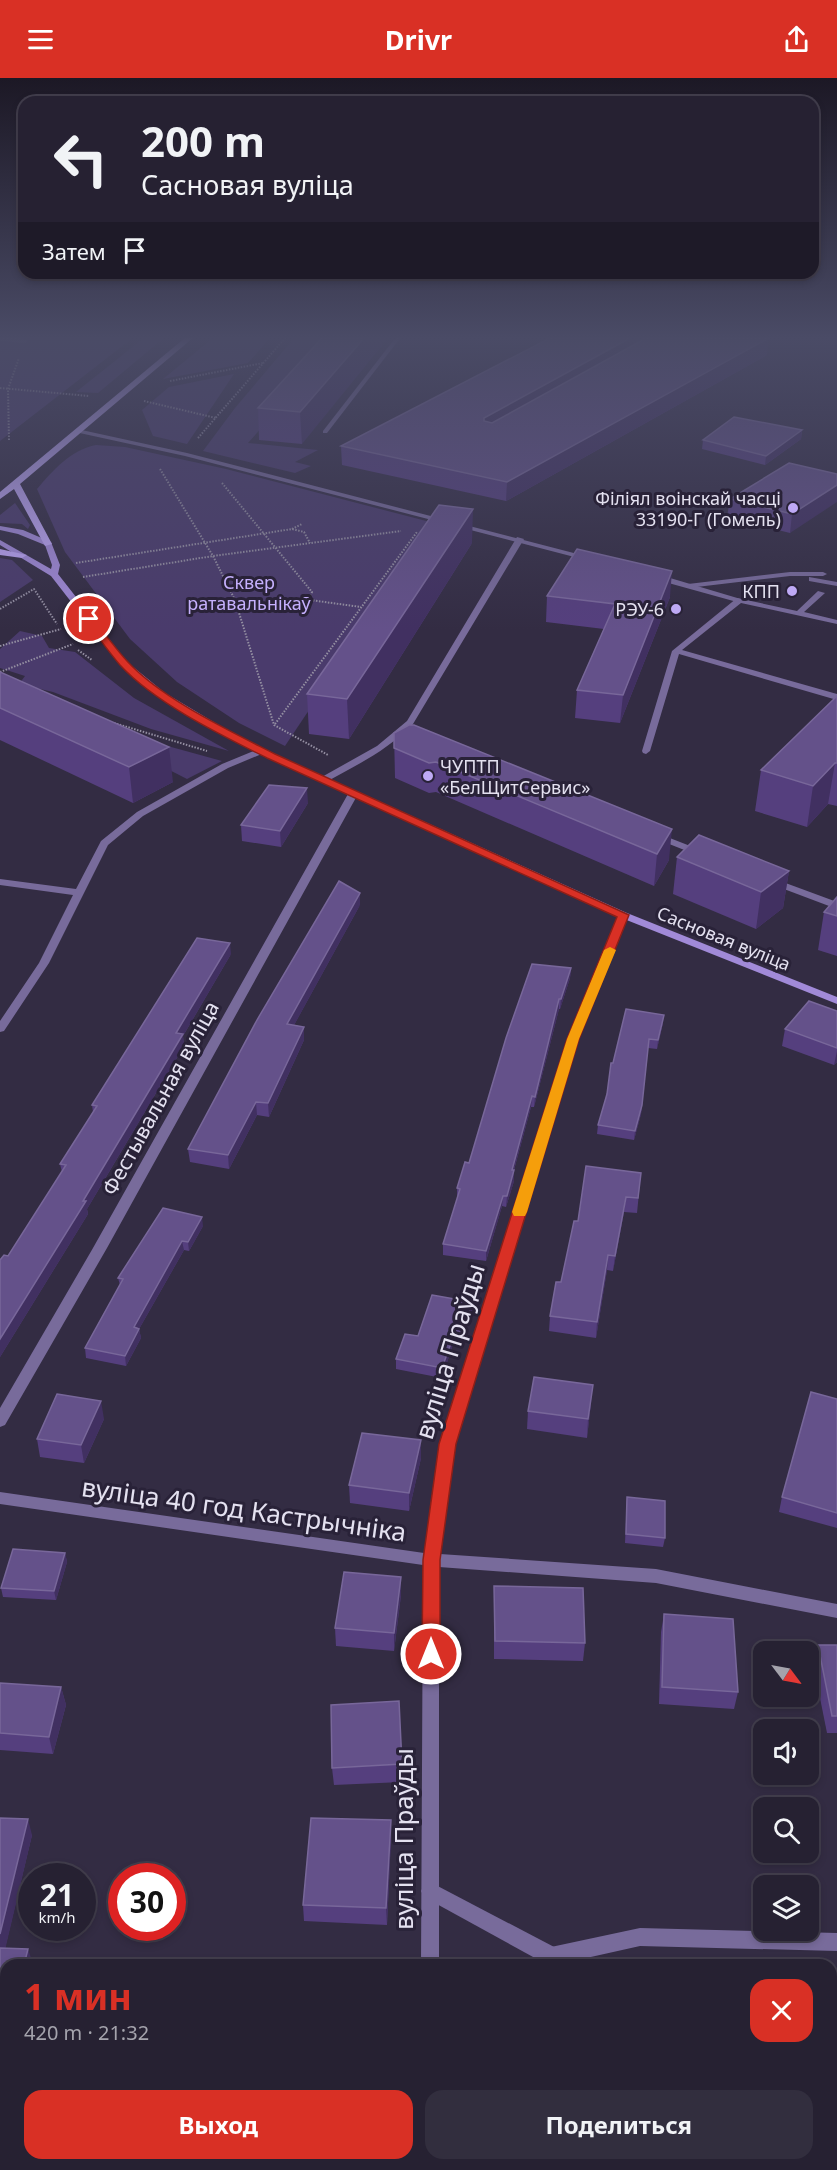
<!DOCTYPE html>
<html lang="ru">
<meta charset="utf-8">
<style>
body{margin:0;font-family:"Noto Sans",sans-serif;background:#322e3e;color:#f1f3f6;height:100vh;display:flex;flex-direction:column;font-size:22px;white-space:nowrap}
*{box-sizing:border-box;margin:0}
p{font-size:20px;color:#a4a3ac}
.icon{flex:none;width:33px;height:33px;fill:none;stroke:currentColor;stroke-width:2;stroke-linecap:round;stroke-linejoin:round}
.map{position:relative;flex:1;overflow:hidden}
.side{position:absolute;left:0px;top:1881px;width:837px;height:212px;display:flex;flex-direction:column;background:#262132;border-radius:18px 18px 0 0;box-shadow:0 3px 9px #0003,0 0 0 2px #423e4d}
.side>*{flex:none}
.hud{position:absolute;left:18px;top:18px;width:801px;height:183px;border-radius:18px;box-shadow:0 3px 9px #0003,0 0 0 2px #423e4d;background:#262132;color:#f1f3f6;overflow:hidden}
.needle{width:39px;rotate:122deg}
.tools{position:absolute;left:753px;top:1563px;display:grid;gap:12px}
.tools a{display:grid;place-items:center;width:66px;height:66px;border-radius:12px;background:#262132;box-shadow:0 3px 9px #0003,0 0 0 2px #423e4d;font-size:30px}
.speed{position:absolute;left:18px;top:1785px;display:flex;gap:12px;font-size:30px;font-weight:700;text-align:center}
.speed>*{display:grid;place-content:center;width:78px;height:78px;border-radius:50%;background:#262132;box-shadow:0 3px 9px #0003,0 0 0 2px #423e4d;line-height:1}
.speed small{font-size:15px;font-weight:400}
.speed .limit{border:9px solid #d22;background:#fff;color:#111}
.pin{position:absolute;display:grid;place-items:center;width:51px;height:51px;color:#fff;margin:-26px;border:3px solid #fff;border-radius:50%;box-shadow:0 2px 6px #0007}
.me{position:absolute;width:66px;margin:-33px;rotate:0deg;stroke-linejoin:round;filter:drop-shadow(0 0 4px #0008)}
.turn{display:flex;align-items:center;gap:21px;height:126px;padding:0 24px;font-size:27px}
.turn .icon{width:78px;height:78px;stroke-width:2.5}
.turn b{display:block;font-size:42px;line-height:51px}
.then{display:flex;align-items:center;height:57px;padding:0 24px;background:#0003;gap:12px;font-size:22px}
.round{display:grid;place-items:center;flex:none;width:63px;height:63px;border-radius:18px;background:#322e3e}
.headline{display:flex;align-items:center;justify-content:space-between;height:102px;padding:0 24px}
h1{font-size:36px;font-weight:700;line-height:45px;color:#d93025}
.cta{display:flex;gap:12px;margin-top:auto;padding:12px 24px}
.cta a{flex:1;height:69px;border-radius:18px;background:#d93025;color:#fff;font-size:24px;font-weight:700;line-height:69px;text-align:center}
.cta a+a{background:#322e3e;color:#f1f3f6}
header{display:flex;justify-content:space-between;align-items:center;height:78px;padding:0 24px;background:#d93025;color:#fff;font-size:27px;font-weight:700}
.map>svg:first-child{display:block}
.green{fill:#4a3b6c}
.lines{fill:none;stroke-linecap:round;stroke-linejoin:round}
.path{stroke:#948fa2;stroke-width:2;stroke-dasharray:1.5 1.5;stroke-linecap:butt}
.service{fill:#786b9b;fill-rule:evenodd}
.minor{fill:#786b9b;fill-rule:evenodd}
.secondary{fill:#a18ad8;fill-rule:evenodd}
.primary{fill:#bea7f7;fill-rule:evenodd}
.wall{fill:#553f7e}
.shaded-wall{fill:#413061}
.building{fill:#64518a;stroke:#78679a;stroke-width:1.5}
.route{fill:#d93025;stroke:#8d1f18;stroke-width:1.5}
.slow{fill:#f59e0b}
.poi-dot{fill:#bea9f5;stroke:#292238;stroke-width:2}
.labels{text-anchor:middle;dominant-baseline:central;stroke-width:6;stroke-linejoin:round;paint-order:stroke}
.far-poi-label{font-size:18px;fill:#e4e1f0;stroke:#292238;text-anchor:end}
.far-park-label{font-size:18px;fill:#c5b0fd;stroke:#292238}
.far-street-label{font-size:18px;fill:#e4e1f0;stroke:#292238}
.street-label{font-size:21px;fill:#e4e1f0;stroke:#292238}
.near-street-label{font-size:26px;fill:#e4e1f0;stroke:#292238}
</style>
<header><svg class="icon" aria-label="menu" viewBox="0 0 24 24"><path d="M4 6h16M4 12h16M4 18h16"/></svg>Drivr<svg class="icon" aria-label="share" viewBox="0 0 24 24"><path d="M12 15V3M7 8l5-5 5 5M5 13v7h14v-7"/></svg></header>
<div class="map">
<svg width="837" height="2092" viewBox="0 0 837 2092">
<rect width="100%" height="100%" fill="#332c43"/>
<g class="green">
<path d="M0 259H134L0 363Z"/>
<path d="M145 259H165L98 315 76 314Z"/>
<path d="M214 259H271L248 285 163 301Z"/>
<path d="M295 259H341L248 365 318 372 295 384 311 388 295 395 203 373 235 330Z"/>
<path d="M234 296 187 366 153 358 142 332 169 309Z"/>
<path d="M96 367 125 369 226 391 434 445 285 668 239 645 177 604 130 561 65 474 37 411C53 392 71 372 96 367Z"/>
<path d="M15 425 30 447 28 451 22 446 0 445V437Z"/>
<path d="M0 480 12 482 33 502 0 524Z"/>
<path d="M20 553 42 558 49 570 75 574 134 620 229 673 151 651 53 614 19 606 25 598 0 590V571Z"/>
<path d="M103 658 135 659 222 683 187 701Z"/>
<path d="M831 1955H837V2092H517V2086H831Z"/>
</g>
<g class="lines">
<g class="path">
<path d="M170 303 263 285"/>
<path d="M0 310 89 318"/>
<path d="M144 323 216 340"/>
<path d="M198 360 286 259"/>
<path d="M9 362 8 311 19 280"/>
<path d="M160 391 213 478 235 522 274 647 328 677"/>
<path d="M222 405 312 514C301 541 257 536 236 523"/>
<path d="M292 451 302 446"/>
<path d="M76 485 292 451 304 454 310 465"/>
<path d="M83 499 213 478 401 453"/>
<path d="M310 522 361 529"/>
<path d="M0 531 34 511 57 546"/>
<path d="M0 568 61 551"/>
<path d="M78 572 92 582"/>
<path d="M0 594 73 566"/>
<path d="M114 645 207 673"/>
<path d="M275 646 417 454"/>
</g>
<g class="service">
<path d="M0 259 25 261 28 263 25 265 0 263Z"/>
<path d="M396 259H401L327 355H323V353Z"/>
<path d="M517 459 524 461 413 646C388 672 357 687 326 704H320V700L377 668 407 643Z"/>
<path d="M790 494H823L827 496 823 498H790L688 510 684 508 688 506Z"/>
<path d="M809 499 837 504V508L809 503Z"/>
<path d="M818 513 825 515 804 534 837 542V546L741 525 682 572 837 616V622L679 576 650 673 646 676 643 675 642 673 672 573 737 520 797 533Z"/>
<path d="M261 670 265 673 264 675 228 690 143 738 108 767 49 885 4 953 0 954V943L39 885 73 817 0 807V801L76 811 101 763 137 734 222 686Z"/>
<path d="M657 755 703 773 705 775 700 778 697 777 654 760 652 758Z"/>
<path d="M772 800 837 824V831L768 805 767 803Z"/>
<path d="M430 1804 558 1871 560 1878 558 1885 552 1887 544 1885 424 1819 421 1813 424 1807Z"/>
</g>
<g class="minor">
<path d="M77 351 187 375 593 480 586 482 185 378 75 354 74 353Z"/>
<path d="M654 497H660L744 522 737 524 654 501Z"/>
<path d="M353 713 358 716 107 1170 5 1347 0 1349V1330L93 1170 348 716Z"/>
<path d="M623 834 628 837 579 961 454 1366 440 1476 656 1491 837 1526V1540L656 1505 439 1489V1887H421L423 1487 0 1426V1414L424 1475 440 1366 567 961 618 837Z"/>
<path d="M640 1850 837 1855V1873L640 1868 555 1887H533C536 1878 542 1872 551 1869Z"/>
<rect x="424" y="2086" width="20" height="6"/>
</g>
<path class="secondary" d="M0 448 23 452 51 464 60 487 58 496 127 584 165 615 232 655 274 676 627 835 837 919V926L619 839 268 680 226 659 159 619 121 588 51 498 0 467V462L51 491 52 487 45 467 18 456 0 452Z"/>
<g class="primary">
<path d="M186 259H194L20 406 52 466 45 468 14 411 0 421V414Z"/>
<path d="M0 471 27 477 22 480 0 477Z"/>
</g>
</g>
<g class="wall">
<path d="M323 259 302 366 259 362 258 330Z"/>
<path d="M767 277 506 423 342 387 341 368Z"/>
<path d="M802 352 801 361 765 387 702 371 703 362Z"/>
<path d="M837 396 790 455 727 439 730 421Z"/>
<path d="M472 465 349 661 309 656 307 616Z"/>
<path d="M547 518 670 519 620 645 575 640 577 612 604 551 546 544Z"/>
<path d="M0 594 173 704 133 725 0 662Z"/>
<path d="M837 618V728L828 726 807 749 755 733 761 692Z"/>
<path d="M414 647 669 782 654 808 436 714 429 715 395 700 394 655Z"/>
<path d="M308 725 281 769 242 763 241 747Z"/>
<path d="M677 779 789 793 783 830 756 851 673 816Z"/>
<path d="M837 819V878L818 872 824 834Z"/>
<path d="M360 827 294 947 304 949V962L269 1039 257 1037 229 1091 190 1084 188 1071Z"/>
<path d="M231 876 183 958 184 968 87 1131 88 1136 0 1279V1182L8 1178 62 1094 60 1086 93 1034 92 1027Z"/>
<path d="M571 890 570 900 560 931H559L534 1029H531L514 1092V1103L506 1129 502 1128 486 1183 443 1177V1166L457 1121V1110Z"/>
<path d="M837 933V984L834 987 782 968 785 951Z"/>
<path d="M663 945 657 971 648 970 641 1036 634 1062 597 1056 598 1047 607 1016 613 985Z"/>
<path d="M641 1095 637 1135 624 1134 613 1193 607 1192 596 1260 549 1253 550 1238 561 1204 578 1143Z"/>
<path d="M203 1148 189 1173 184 1172 139 1251 141 1260 126 1288 86 1280 85 1270 120 1207 118 1200Z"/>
<path d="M472 1224V1233L462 1265 454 1263 442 1300 396 1291V1281L418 1258Z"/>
<path d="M837 1321V1450L779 1434 782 1419Z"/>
<path d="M591 1325 587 1360 527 1351 528 1333Z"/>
<path d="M104 1341 84 1385 40 1379 37 1361Z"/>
<path d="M421 1362V1380L409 1433 350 1425 349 1407Z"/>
<path d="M627 1419 665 1460 663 1469 625 1465Z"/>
<path d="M65 1475 67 1484 56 1522 3 1519 1 1510Z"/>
<path d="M401 1499V1517L394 1573 336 1568 335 1550Z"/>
<path d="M494 1508 585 1565 583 1583 494 1581Z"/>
<path d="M664 1536 738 1614 734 1631 659 1626 661 1554Z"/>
<path d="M818 1567H837V1655H827L813 1585Z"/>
<path d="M0 1605 61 1609 66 1627 53 1676 0 1672Z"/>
<path d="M402 1686V1704L334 1707 332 1690Z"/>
<path d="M0 1740 32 1757 5 1870 33 1886 6 1887V1971H0Z"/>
<path d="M391 1760 387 1847 304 1843 303 1827Z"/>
</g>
<g class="shaded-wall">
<path d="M365 259H389L302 366 300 334Z"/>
<path d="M632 259H661L483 361 484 340Z"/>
<path d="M769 260 767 277 506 423 507 404Z"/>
<path d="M802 352 801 361 765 387 766 378Z"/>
<path d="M837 407V424L790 455 792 436Z"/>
<path d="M473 431 472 465 349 661 347 621Z"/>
<path d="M672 493 670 519 620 645 623 617Z"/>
<path d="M169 669 173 704 133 725 129 689Z"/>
<path d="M835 685 828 726 807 749 813 708Z"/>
<path d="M307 710 308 725 281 769 280 753Z"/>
<path d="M672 751 669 782 654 808 657 776Z"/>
<path d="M789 793 783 830 756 851 761 814Z"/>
<path d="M360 815V827L287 960V946Z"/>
<path d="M230 865 231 876 183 958 184 968 87 1131 88 1136 0 1279V1261L83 1123 176 955Z"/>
<path d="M571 890 570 900 560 931 561 921Z"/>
<path d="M559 921V931L534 1029 535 1019Z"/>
<path d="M664 937 663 945 657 971 658 962Z"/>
<path d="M304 949V962L269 1039 268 1025Z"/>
<path d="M837 973V984L834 987Z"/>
<path d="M532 1018 531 1029 511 1102 512 1092Z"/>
<path d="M256 1024 257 1037 229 1091 228 1077Z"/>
<path d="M642 1027 641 1036 634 1062 635 1053Z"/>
<path d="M514 1092V1103L506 1129 507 1118Z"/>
<path d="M503 1118 502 1128 486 1183V1173Z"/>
<path d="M626 1119 624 1134 613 1193 615 1178Z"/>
<path d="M202 1139 203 1148 189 1173 188 1164Z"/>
<path d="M182 1163 184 1172 139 1251 141 1260 126 1288 125 1278 134 1249Z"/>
<path d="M608 1177 607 1192 596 1260 597 1244Z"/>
<path d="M472 1224V1233L462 1265V1256Z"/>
<path d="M455 1254 454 1263 442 1300V1290Z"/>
<path d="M593 1307 591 1325 587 1360 588 1341Z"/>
<path d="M101 1323 104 1341 84 1385 81 1367Z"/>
<path d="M421 1362V1380L409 1433V1415Z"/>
<path d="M65 1475 67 1484 56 1522 54 1513Z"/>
<path d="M401 1499V1517L394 1573V1555Z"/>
<path d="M61 1609 66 1627 53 1676 49 1659Z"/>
<path d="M28 1741 32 1757 2 1885 0 1879V1856Z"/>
<path d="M391 1742V1760L387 1847 386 1830Z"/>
<path d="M28 1871 33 1886 32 1887H24Z"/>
</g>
<g class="building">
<path d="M323 259H365L300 334 258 330Z"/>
<path d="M552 259H632L484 340V343L492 345 648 259 769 260 507 404 341 368Z"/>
<path d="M734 339 802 352 766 378 703 362Z"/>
<path d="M789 385 837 396V407L792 436 730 421Z"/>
<path d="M439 427 473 431 347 621 307 616Z"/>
<path d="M577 471 672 493 623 617 577 612 615 526 547 518Z"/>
<path d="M0 594 169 669 129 689 0 630Z"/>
<path d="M837 618V685H835L813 708 761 692Z"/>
<path d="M409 647H414L672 751 657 776 436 684 429 685 394 670V655Z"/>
<path d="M269 707 307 710 280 753 241 747Z"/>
<path d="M699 757 789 793 761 814 677 779Z"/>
<path d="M339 803 360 815 287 946 304 949 268 1025 256 1024 228 1077 188 1071 257 942Z"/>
<path d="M837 819V838L824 834Z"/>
<path d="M197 860 230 865 176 955 183 956 83 1123H86L0 1261V1182L4 1177 8 1178 66 1087 60 1086 97 1028 92 1027Z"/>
<path d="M532 886 571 890 561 921H559L535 1019 532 1018 512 1092H514L507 1118H503L486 1173 443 1166 460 1111 457 1110 465 1084 469 1085 506 960Z"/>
<path d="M809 923 837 933V970L785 951Z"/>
<path d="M626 931 664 937 658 962 649 961 642 1027 635 1053 598 1047 607 1016 611 985H613Z"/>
<path d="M586 1088 641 1095 638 1120 626 1119 615 1178 608 1177 597 1244 550 1238 556 1204H561L574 1143H578Z"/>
<path d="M163 1130 202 1139 188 1164 182 1163 134 1249 139 1251 125 1278 85 1270 123 1201 118 1200Z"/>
<path d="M432 1217 472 1224 462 1256 455 1254 442 1290 396 1281 405 1256 418 1258Z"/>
<path d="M534 1299 593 1307 588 1341 528 1333Z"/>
<path d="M811 1314 837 1321V1435L782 1419Z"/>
<path d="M57 1316 101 1323 81 1367 37 1361Z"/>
<path d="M362 1355 421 1362 409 1415 349 1407Z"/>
<path d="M627 1419 665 1423V1460L626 1456Z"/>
<path d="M13 1471 65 1475 54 1513 1 1510Z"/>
<path d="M344 1494 401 1499 394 1555 335 1550Z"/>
<path d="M494 1508 583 1510 585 1565 495 1563Z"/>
<path d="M664 1536 733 1541 738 1614 662 1609Z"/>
<path d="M818 1567H837V1638H832Z"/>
<path d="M0 1605 61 1609 49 1659 0 1655Z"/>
<path d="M399 1623 402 1686 332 1690 331 1627Z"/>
<path d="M0 1740 28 1741 0 1856Z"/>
<path d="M311 1740 391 1742 386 1830 303 1827Z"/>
<path d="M0 1870 28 1871 24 1887H6V1956H0Z"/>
<rect x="275" y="2086" width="91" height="6"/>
</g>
<linearGradient id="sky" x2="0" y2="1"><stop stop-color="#1c1825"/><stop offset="0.47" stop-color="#4a4b66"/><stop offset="1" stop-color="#4a4b66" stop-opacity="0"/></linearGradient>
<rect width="837" height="552" fill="url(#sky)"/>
<path class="route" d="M86 539H92C104 554 114 569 127 583 162 621 228 652 275 676L629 837 579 961 456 1366 440 1482V1576L438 1582 431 1585 425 1582 422 1576 423 1482 439 1366 567 961 617 839 267 680C221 657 155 625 120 587 108 573 97 557 86 543Z"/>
<path class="slow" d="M610 869 616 872 579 961 527 1134 525 1138H514L512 1134 567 961 604 872Z"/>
<g class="poi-dot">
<circle cx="793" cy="430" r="6"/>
<circle cx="792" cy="513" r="6"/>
<circle cx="676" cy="531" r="6"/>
<circle cx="428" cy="698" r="6"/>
</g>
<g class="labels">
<g class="far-poi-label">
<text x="781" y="420">Філіял воінскай часці<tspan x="781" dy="21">33190-Г (Гомель)</tspan></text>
<text x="780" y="513">КПП</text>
<text x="664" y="531">РЭУ-6</text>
<text x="440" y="688" text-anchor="start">ЧУПТП<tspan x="440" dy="21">«БелЩитСервис»</tspan></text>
</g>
<g class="far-park-label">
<text x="249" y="504">Сквер<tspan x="249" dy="21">ратавальнікаў</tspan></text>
</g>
<g class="far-street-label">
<text transform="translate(724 860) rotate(22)">Сасновая вуліца</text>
</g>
<g class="street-label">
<text transform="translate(160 1020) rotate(-61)">Фестывальная вуліца</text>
</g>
<g class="near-street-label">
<text transform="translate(449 1273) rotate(-73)">вуліца Праўды</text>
<text transform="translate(244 1431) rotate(8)">вуліца 40 год Кастрычніка</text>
<text transform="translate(403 1761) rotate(-90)">вуліца Праўды</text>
</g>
</g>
</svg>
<div class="tools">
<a><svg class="needle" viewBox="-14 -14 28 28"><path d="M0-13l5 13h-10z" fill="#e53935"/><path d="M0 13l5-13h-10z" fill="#a4a3ac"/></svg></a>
<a><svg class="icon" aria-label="sound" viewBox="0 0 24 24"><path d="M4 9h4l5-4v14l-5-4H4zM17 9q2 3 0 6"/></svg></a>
<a><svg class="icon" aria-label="search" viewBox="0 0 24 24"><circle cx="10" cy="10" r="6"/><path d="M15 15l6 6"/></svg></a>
<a><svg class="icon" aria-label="layers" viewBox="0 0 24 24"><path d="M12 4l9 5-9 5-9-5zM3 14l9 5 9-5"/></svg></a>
</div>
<div class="speed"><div>21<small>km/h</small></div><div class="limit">30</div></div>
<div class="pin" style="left:89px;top:541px;background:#d93025"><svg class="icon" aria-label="arrive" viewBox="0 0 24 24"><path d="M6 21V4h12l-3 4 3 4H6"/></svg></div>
<svg class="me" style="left:431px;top:1576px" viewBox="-20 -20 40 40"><circle r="17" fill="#d93025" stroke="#fff" stroke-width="3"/><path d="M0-11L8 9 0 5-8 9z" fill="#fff"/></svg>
<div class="hud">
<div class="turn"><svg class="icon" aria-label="left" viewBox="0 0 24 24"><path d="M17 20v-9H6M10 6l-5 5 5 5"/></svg><div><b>200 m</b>Сасновая вуліца</div></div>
<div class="then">Затем<svg class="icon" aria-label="arrive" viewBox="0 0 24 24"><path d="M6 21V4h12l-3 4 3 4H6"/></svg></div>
</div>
<section class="side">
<div class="headline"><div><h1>1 мин</h1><p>420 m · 21:32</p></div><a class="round" style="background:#d93025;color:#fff"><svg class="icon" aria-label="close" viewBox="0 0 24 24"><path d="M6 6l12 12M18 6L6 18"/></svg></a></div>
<div class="cta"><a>Выход</a><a>Поделиться</a></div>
</section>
</div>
